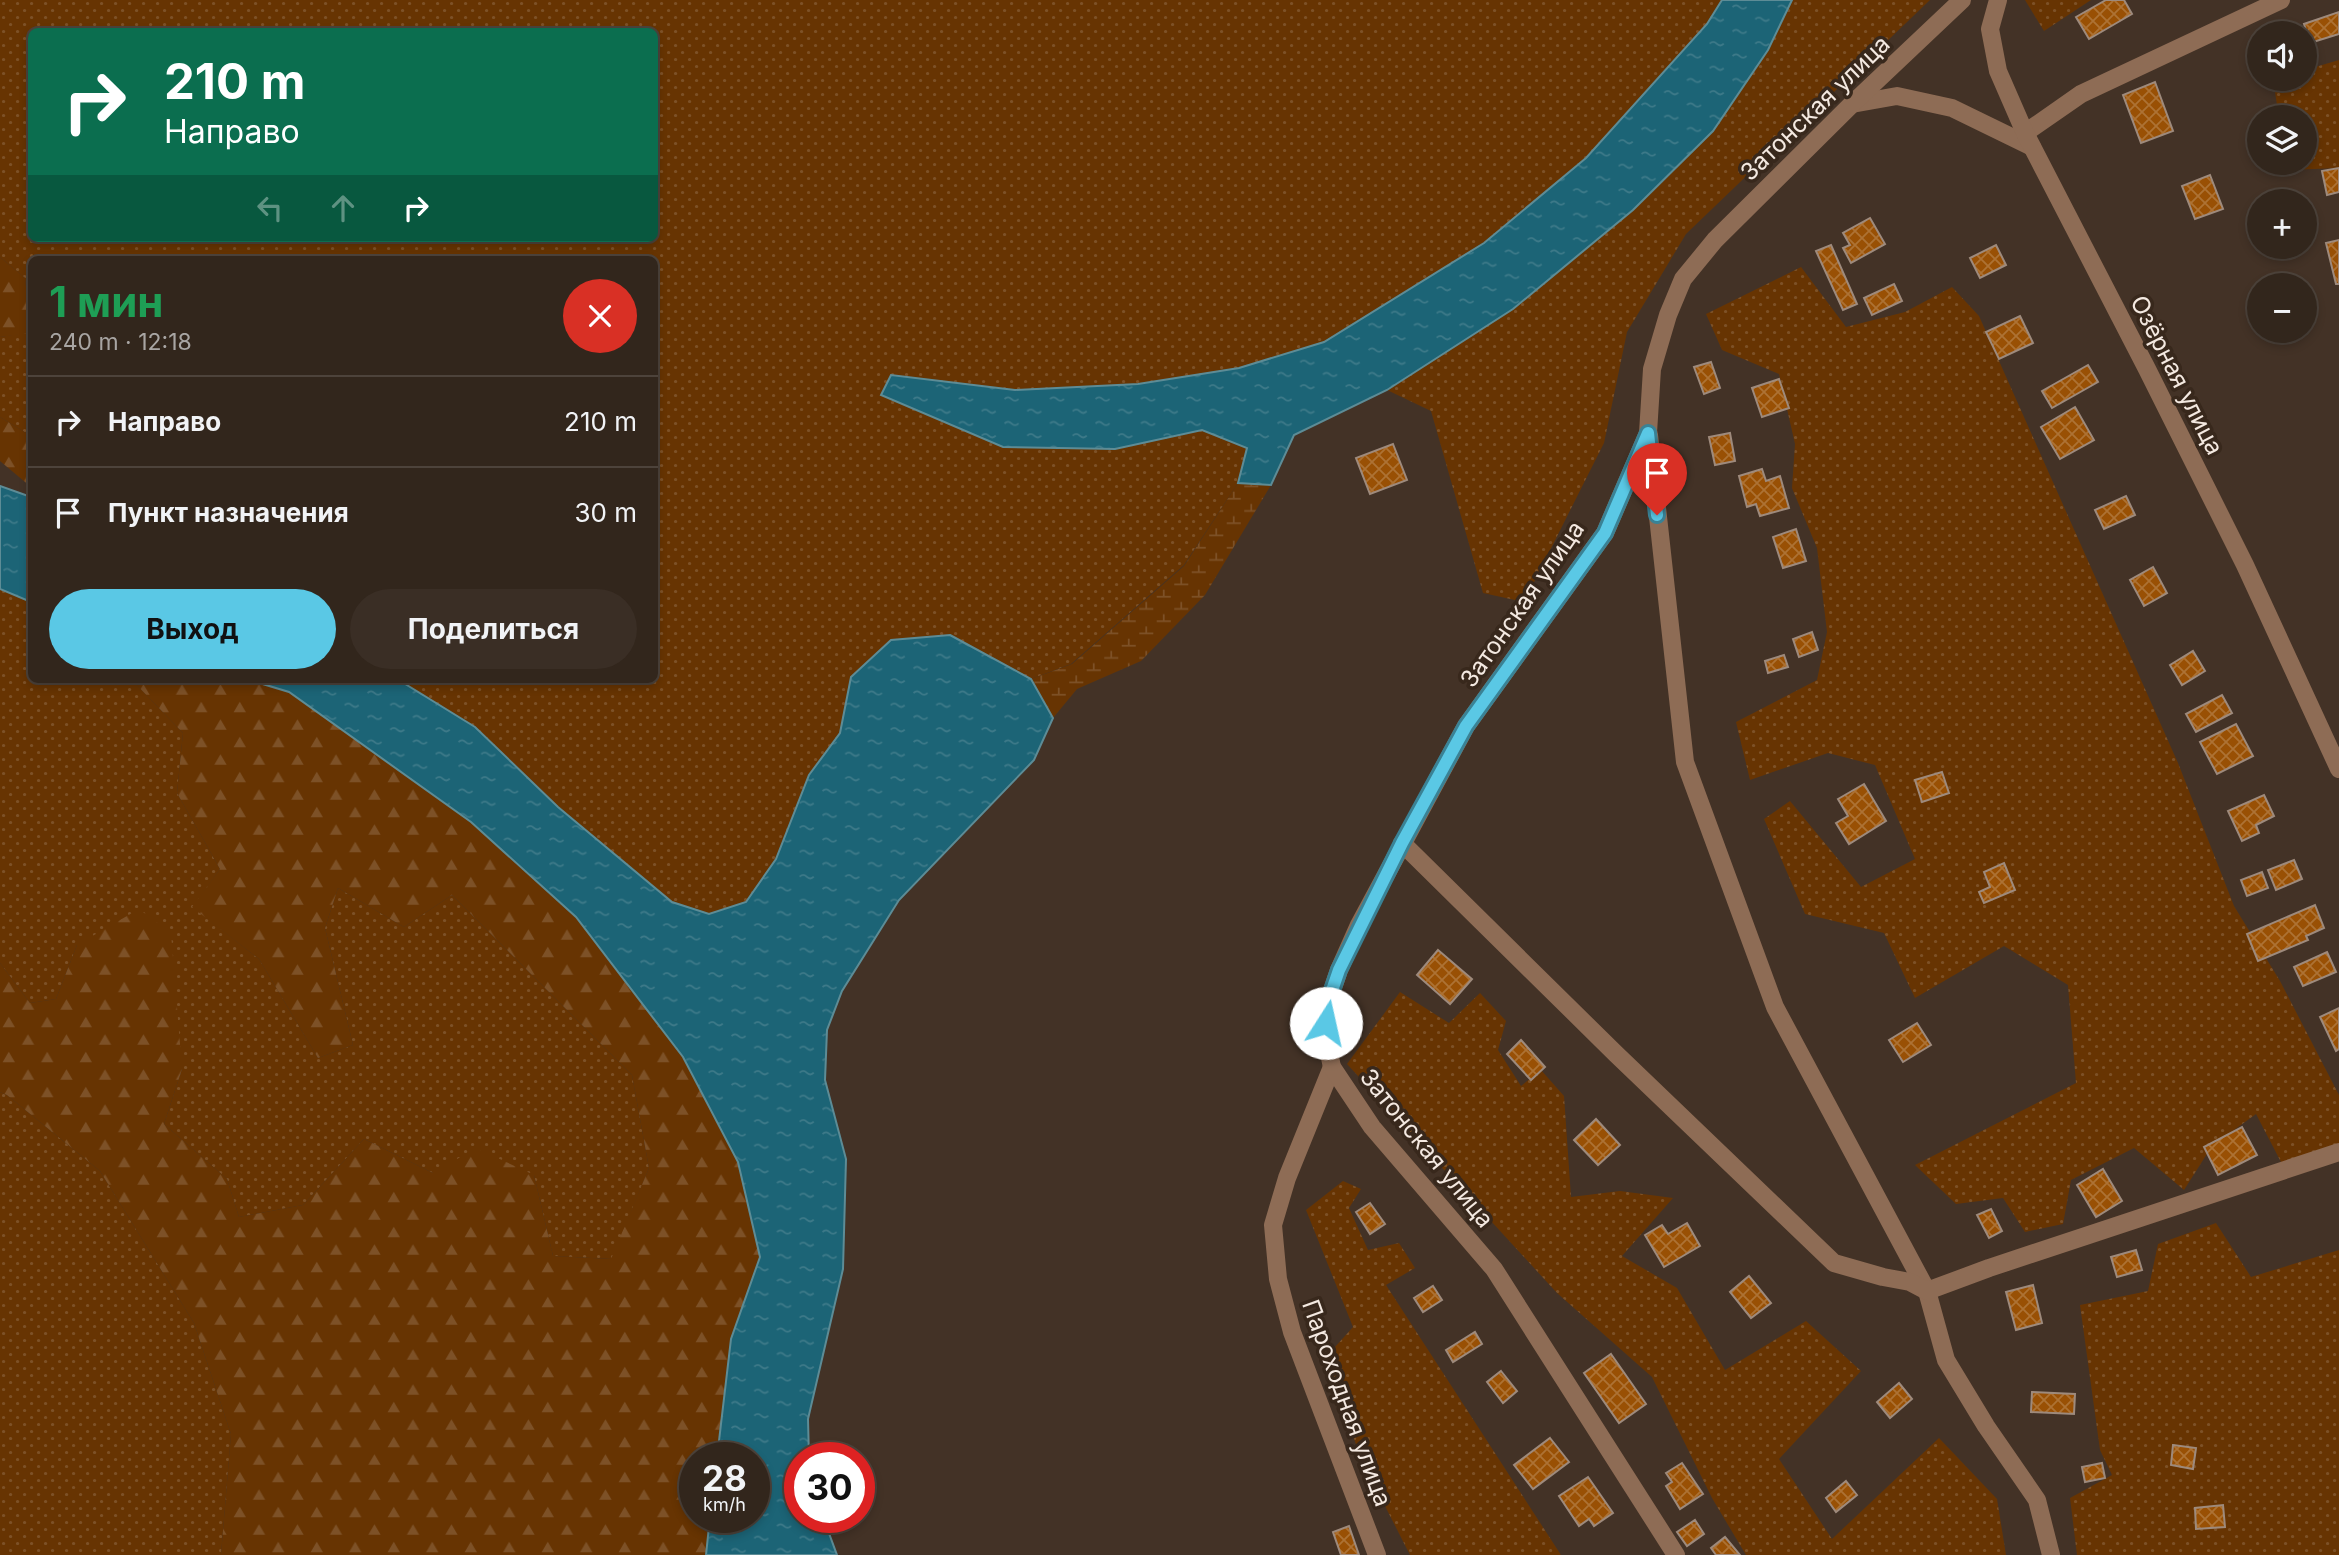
<!DOCTYPE html>
<html lang="ru">
<meta charset="utf-8">
<style>
body{margin:0;font-family:Inter,sans-serif;background:#3a2e25;color:#f1f3f6;height:100vh;display:flex;flex-direction:column;font-size:26px;white-space:nowrap}
*{box-sizing:border-box;margin:0}
p{font-size:23px;color:#a8a5a3}
.icon{flex:none;width:38px;height:38px;fill:none;stroke:currentColor;stroke-width:2;stroke-linecap:round;stroke-linejoin:round}
.map{position:relative;flex:1;overflow:hidden}
.sheet{position:absolute;left:28px;top:256px;width:630px;height:427px;display:flex;flex-direction:column;background:#32261c;border-radius:10px;box-shadow:0 4px 10px #0003,0 0 0 2px #4d433b}
.sheet>*{flex:none}
.hud{position:absolute;left:28px;top:28px;width:630px;height:214px;border-radius:10px;box-shadow:0 4px 10px #0003,0 0 0 2px #4d433b;background:#0b6e4f;color:#fff;overflow:hidden}
.buttons{position:absolute;left:2247px;top:21px;display:grid;gap:14px}
.buttons a{display:grid;place-items:center;width:70px;height:70px;border-radius:50%;background:#32261c;box-shadow:0 4px 10px #0003,0 0 0 2px #4d433b;font-size:35px}
.speed{position:absolute;left:679px;top:1442px;display:flex;gap:14px;font-size:35px;font-weight:700;text-align:center}
.speed>*{display:grid;place-content:center;width:91px;height:91px;border-radius:50%;background:#32261c;box-shadow:0 4px 10px #0003,0 0 0 2px #4d433b;line-height:1}
.speed small{font-size:18px;font-weight:400}
.speed .limit{border:10px solid #d22;background:#fff;color:#111}
.pin{position:absolute;display:grid;place-items:center;width:60px;height:60px;color:#fff;margin:-72px -30px;border-radius:50% 50% 50% 0;rotate:-45deg;box-shadow:0 0 7px #0007}
.pin .icon{rotate:45deg}
.me{position:absolute;width:77px;margin:-38px;rotate:10deg;stroke-linejoin:round;filter:drop-shadow(0 0 5px #0008)}
.turn{display:flex;align-items:center;gap:24px;height:147px;padding:0 21px;font-size:32px}
.turn .icon{width:91px;height:91px;stroke-width:2.5}
.turn b{display:block;font-size:49px;line-height:60px}
.lanes{display:flex;align-items:center;height:66px;padding:0 21px;background:#0003;justify-content:center;gap:35px;direction:ltr}
.lanes .off{opacity:.35}
.round{display:grid;place-items:center;flex:none;width:74px;height:74px;border-radius:37px;background:#3a2e25}
.headline{display:flex;align-items:center;justify-content:space-between;height:119px;padding:0 21px}
h1{font-size:42px;font-weight:700;line-height:52px;color:#1e9e55}
.primary-button{display:flex;gap:14px;margin-top:auto;padding:14px 21px}
.primary-button a{flex:1;height:80px;border-radius:42px;background:#5ac8e5;color:#111;font-size:28px;font-weight:700;line-height:80px;text-align:center}
.primary-button a+a{background:#3a2e25;color:#f1f3f6}
ul{padding:0;list-style:none}
li{display:flex;align-items:center;gap:21px;height:91px;padding:0 21px;border-top:2px solid #4d433b}
li div{flex:1}
li b{display:block;font-size:26px}
li em{font-style:normal}
.map>svg:first-child{display:block}
.grass{fill:url(#grass-dots);fill-rule:evenodd}
.forest{fill:url(#forest-firs)}
.wetland{fill:url(#wetland-marsh)}
.water{fill:url(#water-ripples);stroke:#5d8c96;stroke-width:2}
.building{fill:url(#building-cross-hatch);stroke:#9e8a7c;stroke-width:2}
.lines{fill:none;stroke-linecap:round;stroke-linejoin:round}
.minor{stroke:#8e6c55;stroke-width:18}
.tertiary{stroke:#8e6c55;stroke-width:18}
.route-casing{stroke:#3a8295;stroke-width:18}
.route{stroke:#5ac8e5;stroke-width:12}
.labels{text-anchor:middle;dominant-baseline:central;stroke-width:7;stroke-linejoin:round;paint-order:stroke}
.street-label{font-size:24px;fill:#f4e9e1;stroke:#38281c}
</style>
<div class="map">
<svg width="2339" height="1555" viewBox="0 0 2339 1555">
<defs>
<pattern id="grass-dots" width="8" height="8" patternUnits="userSpaceOnUse" patternTransform="scale(1.75)"><rect width="8" height="8" fill="#673402"/><path d="M2 2h.1M6 6h.1" fill="none" stroke="#7d5127" stroke-width="1.8" stroke-linecap="round"/></pattern>
<pattern id="forest-firs" width="22" height="20" patternUnits="userSpaceOnUse" patternTransform="scale(1.75)"><rect width="22" height="20" fill="#673402"/><path d="M5 1l3.5 6h-7zM16 11l3.5 6h-7z" fill="#7d5127"/></pattern>
<pattern id="wetland-marsh" width="20" height="14" patternUnits="userSpaceOnUse" patternTransform="scale(1.75)"><rect width="20" height="14" fill="#673402"/><path d="M1 5h8M5 5V1M11 12h8M15 12V8" fill="none" stroke="#7d5127"/></pattern>
<pattern id="water-ripples" width="26" height="14" patternUnits="userSpaceOnUse" patternTransform="scale(1.75)"><rect width="26" height="14" fill="#1c6476"/><path d="M2 4q2-2 4 0t4 0M15 11q2-2 4 0t4 0" fill="none" stroke="#3e7a89"/></pattern>
<pattern id="building-cross-hatch" width="8" height="8" patternUnits="userSpaceOnUse" patternTransform="scale(1.75)"><rect width="8" height="8" fill="#995004"/><path d="M0 0l8 8M0 8l8-8" fill="none" stroke="#ad7234"/></pattern>
</defs>
<rect width="100%" height="100%" fill="#433226"/>
<g class="grass">
<path d="M0 0H1722L1707 24 1586 158 1484 243 1324 342 1239 368 1138 384 1015 390 891 375 882 395 1115 449 1202 430 1247 448 1238 483 1184 565 1071 664 1031 679 950 635 851 677 840 733 809 775 776 859 746 902 709 914 672 902 558 807 475 727 397 679H654V259H32L31 436 0 417V337L31 332 25 278 0 257ZM32 32H654V238H32Z"/>
<path d="M1792 0H1930L1686 234 1627 332 1604 443 1524 602 1483 593 1431 411 1387 390 1513 309 1633 210 1713 131 1768 50Z"/>
<path d="M2025 0H2091L2044 31Z"/>
<path d="M2339 60V168L2288 170 2287 163H2305V117H2279L2273 80 2305 79V70Z"/>
<path d="M1801 267 1846 327 1905 312 1952 287 1979 316 2178 763 2234 906 2280 981 2339 1095V1144L2282 1164 2256 1114 2212 1146 2184 1190 2134 1148 2071 1180 2063 1224 2025 1232 2003 1198 1956 1204 1915 1165 2076 1083 2068 985 2004 946 1915 998 1884 933 1805 914 1764 819 1790 801 1861 887 1915 859 1875 765 1828 753 1750 780 1736 722 1817 680 1827 632 1817 548 1792 488 1795 444 1779 374 1722 350 1706 314Z"/>
<path d="M0 589 31 602 32 679H131L183 733 177 793 220 869 193 907 259 959 318 1058 353 1045 325 928 338 888 404 927 452 895 632 1075 649 1168 612 1259 553 1256 534 1175 433 1173 364 1139 303 1205 239 1217 227 1179 164 1124 182 1069 77 945 56 999 30 1003 0 963Z"/>
<path d="M1400 992 1449 1023 1480 993 1506 1021 1498 1050 1521 1086 1541 1070 1564 1096 1571 1197 1620 1191 1673 1198 1622 1256 1677 1288 1725 1370 1806 1321 1861 1371 1779 1459 1832 1539 1939 1438 1997 1499 2006 1555H1746L1712 1498 1652 1377 1557 1293 1347 1064Z"/>
<path d="M0 1092 7 1095 100 1171 194 1323 231 1434 221 1555H0Z"/>
<path d="M1343 1181 1361 1189 1349 1208 1368 1250 1399 1243 1415 1268 1386 1285 1561 1555H1410L1361 1459 1326 1357 1353 1327 1306 1210Z"/>
<path d="M2216 1223 2251 1277 2339 1250V1555H2077L2070 1498 2112 1475 2100 1450 2080 1305 2148 1291 2158 1244Z"/>
</g>
<g class="forest">
<path d="M0 257 25 278 31 333 0 337Z"/>
<path d="M0 417 31 436V487L0 461Z"/>
<path d="M131 679H246L289 692 471 822 576 917 683 1057 738 1162 760 1257 731 1339 717 1458H695V1517H710L706 1555H221L231 1434 194 1323 100 1171 7 1095 0 1092V963L30 1003 56 999 77 945 139 909 171 933 182 1069 164 1124 227 1179 239 1217 303 1205 364 1139 433 1173 476 1148 534 1175 553 1256 611 1259 649 1168 632 1075 452 895 404 927 338 888 325 928 353 1045 318 1058 259 959 192 907 220 869 177 793 183 733Z"/>
</g>
<path class="wetland" d="M1238 483 1271 485 1205 595 1141 661 1077 689 1053 718 1031 679 1072 664 1184 566Z"/>
<g class="water">
<path d="M1722 0H1792L1768 50 1713 131 1633 210 1513 309 1387 390 1294 435 1271 485 1238 483 1247 448 1202 430 1115 449 1003 447 881 395 891 375 1015 390 1138 384 1239 368 1324 342 1484 243 1586 158 1707 24Z"/>
<path d="M0 486 31 497V602L0 589Z"/>
<path d="M950 635 1031 679 1053 718 1034 760 899 900 842 991 827 1030 825 1080 846 1159 843 1269 808 1419 809 1458H800V1517H823L837 1555H706L710 1517H754V1458H717L731 1339 760 1257 738 1162 683 1057 576 917 471 822 289 692 246 679H397L475 727 558 807 672 902 709 914 746 902 776 859 809 775 840 733 851 677 891 640Z"/>
</g>
<g class="building">
<path d="M2106 0H2124L2132 14 2089 39 2076 17Z"/>
<path d="M2339 12V34L2310 43 2304 24Z"/>
<path d="M2155 82 2173 131 2141 143 2123 95Z"/>
<path d="M2339 168V192L2327 195 2322 171Z"/>
<path d="M2210 175 2223 209 2195 219 2182 186Z"/>
<path d="M1870 218 1885 244 1851 263 1843 248 1850 245 1843 233Z"/>
<path d="M2339 240V284H2336L2326 243Z"/>
<path d="M1831 245 1857 304 1843 310 1816 251Z"/>
<path d="M1996 245 2006 265 1980 278 1970 258Z"/>
<path d="M1894 284 1902 301 1872 315 1864 298Z"/>
<path d="M2020 316 2033 343 1999 359 1986 332Z"/>
<path d="M1711 362 1720 388 1704 394 1694 367Z"/>
<path d="M2088 365 2098 382 2052 408 2042 391Z"/>
<path d="M1779 379 1789 408 1762 417 1752 388Z"/>
<path d="M2075 407 2094 440 2060 459 2041 427Z"/>
<path d="M1730 433 1735 461 1715 465 1709 437Z"/>
<path d="M1393 444 1407 480 1370 494 1356 458Z"/>
<path d="M1762 469 1766 481 1780 476 1789 508 1760 516 1756 504 1747 507 1739 476Z"/>
<path d="M2126 496 2135 515 2104 529 2095 510Z"/>
<path d="M1796 529 1806 561 1783 568 1773 537Z"/>
<path d="M2153 567 2167 593 2144 606 2130 580Z"/>
<path d="M1812 632 1818 650 1799 657 1793 639Z"/>
<path d="M2193 651 2205 671 2182 685 2170 665Z"/>
<path d="M1784 655 1788 667 1768 673 1765 661Z"/>
<path d="M2222 695 2232 713 2196 732 2186 714Z"/>
<path d="M2236 724 2253 756 2217 774 2200 742Z"/>
<path d="M1942 772 1949 793 1922 802 1915 780Z"/>
<path d="M1864 784 1886 821 1849 844 1836 823 1848 816 1838 799Z"/>
<path d="M2264 795 2274 816 2256 825 2259 833 2242 841 2228 811Z"/>
<path d="M2294 860 2302 879 2276 890 2268 870Z"/>
<path d="M2004 863 2015 890 1984 903 1979 892 1990 887 1984 872Z"/>
<path d="M2262 872 2268 888 2247 896 2241 880Z"/>
<path d="M2315 905 2324 928 2306 936 2308 940 2258 961 2247 934Z"/>
<path d="M1438 950 1472 979 1450 1004 1417 975Z"/>
<path d="M2327 952 2336 972 2303 986 2294 967Z"/>
<path d="M2339 1008V1049L2336 1051 2320 1017Z"/>
<path d="M1917 1023 1931 1045 1903 1062 1889 1040Z"/>
<path d="M1521 1040 1545 1067 1531 1080 1507 1054Z"/>
<path d="M1596 1119 1620 1145 1598 1165 1574 1140Z"/>
<path d="M2242 1127 2257 1155 2218 1175 2204 1147Z"/>
<path d="M2103 1169 2122 1201 2096 1217 2077 1185Z"/>
<path d="M1370 1203 1385 1224 1370 1234 1356 1212Z"/>
<path d="M1991 1209 2002 1231 1989 1238 1977 1215Z"/>
<path d="M1687 1223 1700 1246 1664 1267 1645 1235 1662 1225 1668 1234Z"/>
<path d="M2136 1250 2142 1270 2117 1277 2111 1257Z"/>
<path d="M1749 1276 1771 1303 1751 1318 1730 1292Z"/>
<path d="M2033 1285 2042 1323 2016 1330 2006 1292Z"/>
<path d="M1433 1286 1442 1300 1423 1312 1414 1298Z"/>
<path d="M1475 1332 1482 1344 1453 1362 1446 1350Z"/>
<path d="M1611 1354 1646 1404 1619 1423 1584 1373Z"/>
<path d="M1501 1371 1517 1391 1503 1403 1487 1382Z"/>
<path d="M1899 1383 1912 1399 1890 1418 1877 1402Z"/>
<path d="M2032 1392 2075 1394 2074 1414 2031 1412Z"/>
<path d="M1550 1438 1569 1462 1533 1489 1514 1465Z"/>
<path d="M2173 1445 2196 1448 2193 1469 2171 1465Z"/>
<path d="M1682 1463 1703 1494 1680 1509 1666 1486 1672 1482 1666 1473Z"/>
<path d="M2102 1463 2105 1478 2085 1482 2082 1467Z"/>
<path d="M1588 1477 1613 1513 1594 1526 1589 1519 1579 1526 1559 1496Z"/>
<path d="M1846 1481 1857 1495 1836 1512 1826 1498Z"/>
<path d="M2223 1505 2225 1527 2196 1529 2195 1508Z"/>
<path d="M1695 1520 1704 1534 1687 1546 1677 1532Z"/>
<path d="M1349 1526 1359 1555H1341L1333 1532Z"/>
<path d="M1725 1537 1740 1555H1716L1711 1548Z"/>
</g>
<g class="lines">
<g class="minor">
<path d="M1852 104 1897 96 1952 108 2032 147"/>
<path d="M2025 133 2081 94 2281 0"/>
<path d="M1649 435 1685 762 1775 1007 1927 1291 1946 1360 1986 1426 2037 1500 2051 1555"/>
<path d="M1402 843 1616 1054 1834 1263 1883 1277 1910 1282 1927 1291 1989 1268 2339 1152"/>
<path d="M1332 1067 1287 1178 1273 1225 1278 1279 1292 1332 1377 1555"/>
<path d="M1676 1555 1494 1269 1372 1127 1332 1067 1326 1039V1008L1339 970 1359 925 1466 726 1605 533 1648 433 1652 369 1668 315 1683 279 1715 240 1852 104 1962 0"/>
</g>
<path class="tertiary" d="M1998 0 1990 29 1998 71 2025 133 2147 369 2245 565 2339 769"/>
</g>
<g class="lines">
<defs>
<path id="route" d="M1326 1023V1008L1339 970 1402 843 1466 726 1605 533 1648 433 1657 515"/>
</defs>
<use href="#route" class="route-casing"/>
<use href="#route" class="route"/>
</g>
<g class="labels">
<g class="street-label">
<text transform="translate(1815 108) rotate(-44)">Затонская улица</text>
<text transform="translate(2177 375) rotate(63)">Озёрная улица</text>
<text transform="translate(1522 604) rotate(-55)">Затонская улица</text>
<text transform="translate(1427 1148) rotate(51)">Затонская улица</text>
<text transform="translate(1347 1403) rotate(70)">Пароходная улица</text>
</g>
</g>
</svg>
<div class="buttons">
<a><svg class="icon" aria-label="sound" viewBox="0 0 24 24"><path d="M4 9h4l5-4v14l-5-4H4zM17 9q2 3 0 6"/></svg></a>
<a><svg class="icon" aria-label="layers" viewBox="0 0 24 24"><path d="M12 4l9 5-9 5-9-5zM3 14l9 5 9-5"/></svg></a>
<a>+</a>
<a>−</a>
</div>
<div class="speed"><div>28<small>km/h</small></div><div class="limit">30</div></div>
<div class="pin" style="left:1657px;top:515px;background:#d93025"><svg class="icon" aria-label="arrive" viewBox="0 0 24 24"><path d="M6 21V4h12l-3 4 3 4H6"/></svg></div>
<svg class="me" style="left:1326px;top:1023px" viewBox="-20 -20 40 40"><circle r="19" fill="#fff"/><path d="M0-13L10 11 0 6-10 11z" fill="#5ac8e5"/></svg>
<div class="hud">
<div class="turn"><svg class="icon" aria-label="right" viewBox="0 0 24 24"><path d="M7 20v-9h11M14 6l5 5-5 5"/></svg><div><b>210 m</b>Направо</div></div>
<div class="lanes"><svg class="icon off" aria-label="left" viewBox="0 0 24 24"><path d="M17 20v-9H6M10 6l-5 5 5 5"/></svg><svg class="icon off" aria-label="ahead" viewBox="0 0 24 24"><path d="M12 20V5M6 11l6-6 6 6"/></svg><svg class="icon" aria-label="right" viewBox="0 0 24 24"><path d="M7 20v-9h11M14 6l5 5-5 5"/></svg></div>
</div>
<section class="sheet">
<div class="headline"><div><h1>1 мин</h1><p>240 m · 12:18</p></div><a class="round" style="background:#d93025;color:#fff"><svg class="icon" aria-label="close" viewBox="0 0 24 24"><path d="M6 6l12 12M18 6L6 18"/></svg></a></div>
<ul>
<li><svg class="icon" aria-label="right" viewBox="0 0 24 24"><path d="M7 20v-9h11M14 6l5 5-5 5"/></svg><div><b>Направо</b></div><em>210 m</em></li>
<li><svg class="icon" aria-label="arrive" viewBox="0 0 24 24"><path d="M6 21V4h12l-3 4 3 4H6"/></svg><div><b>Пункт назначения</b></div><em>30 m</em></li>
</ul>
<div class="primary-button"><a>Выход</a><a>Поделиться</a></div>
</section>
</div>
